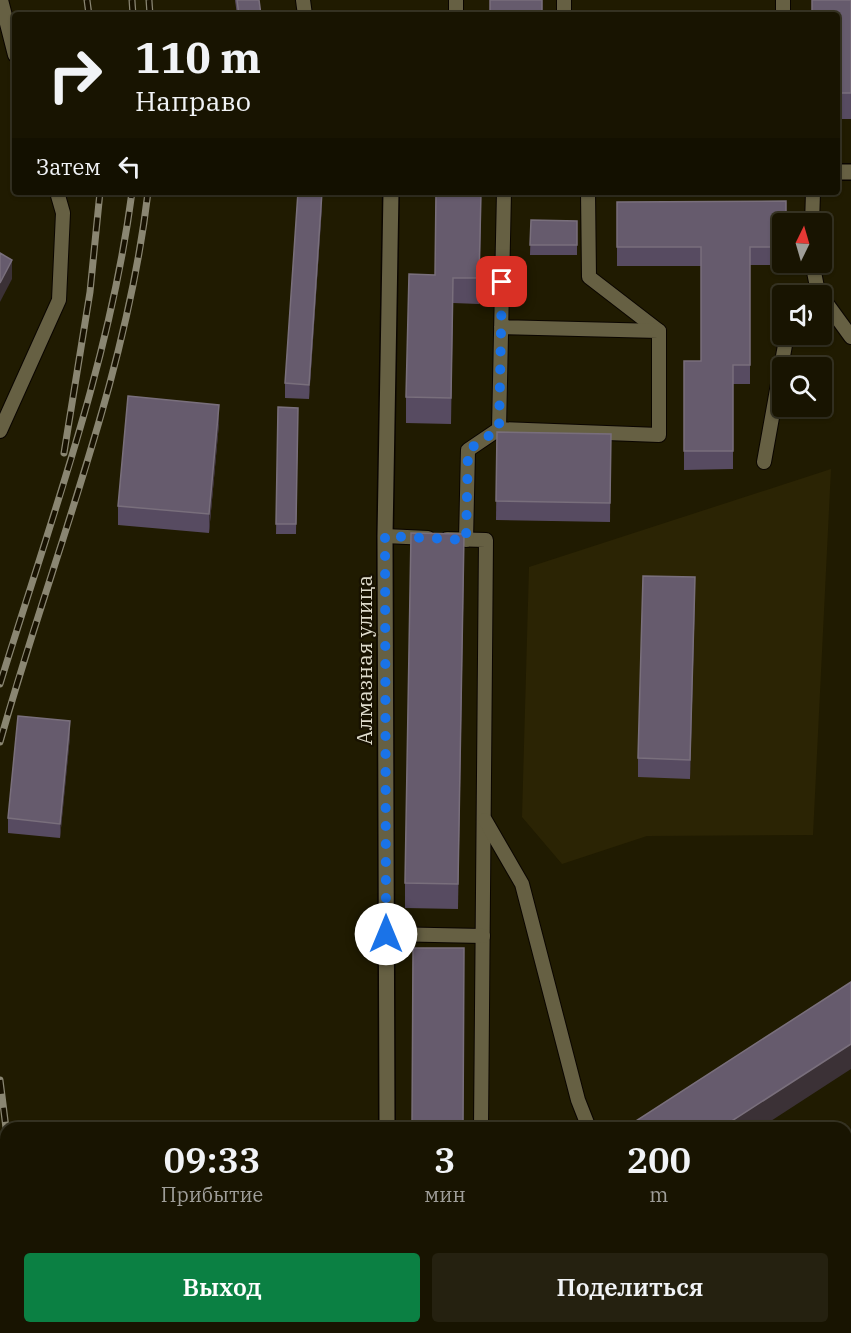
<!DOCTYPE html>
<html lang="ru">
<meta charset="utf-8">
<style>
body{margin:0;font-family:"IBM Plex Serif",serif;background:#252110;color:#f1f3f6;height:100vh;display:flex;flex-direction:column;font-size:22px;white-space:nowrap}
*{box-sizing:border-box;margin:0}
p{font-size:20px;color:#9f9e99}
.icon{flex:none;width:33px;height:33px;fill:none;stroke:currentColor;stroke-width:2;stroke-linecap:round;stroke-linejoin:round}
.map{position:relative;flex:1;overflow:hidden}
.details{position:absolute;left:0px;top:1122px;width:852px;height:212px;display:flex;flex-direction:column;background:#181401;border-radius:18px 18px 0 0;box-shadow:0 2px 4px #0004,0 0 0 2px #363323}
.details>*{flex:none}
.banner{position:absolute;left:12px;top:12px;width:828px;height:183px;border-radius:6px;box-shadow:0 2px 4px #0004,0 0 0 2px #363323;background:#181401;color:#f1f3f6;overflow:hidden}
.needle{width:39px;rotate:5deg}
.tools{position:absolute;left:772px;top:213px;display:grid;gap:12px}
.tools a{display:grid;place-items:center;width:60px;height:60px;border-radius:6px;background:#181401;box-shadow:0 2px 4px #0004,0 0 0 2px #363323;font-size:30px}
.pin{position:absolute;display:grid;place-items:center;width:51px;height:51px;color:#fff;margin:-26px;border-radius:12px;box-shadow:0 3px 9px #0006}
.me{position:absolute;width:66px;margin:-33px;rotate:0deg;stroke-linejoin:round;filter:drop-shadow(0 0 4px #0008)}
.turn{display:flex;align-items:center;gap:21px;height:126px;padding:0 24px;font-size:27px}
.turn .icon{width:78px;height:78px;stroke-width:2.5}
.turn b{display:block;font-size:42px;line-height:51px}
.then{display:flex;align-items:center;height:57px;padding:0 24px;background:#0003;gap:12px;font-size:22px}
.eta{display:flex;justify-content:space-evenly;align-items:center;height:102px;text-align:center}
.eta b{font-size:36px;font-weight:600;line-height:42px}
.button{display:flex;gap:12px;margin-top:auto;padding:12px 24px}
.button a{flex:1;height:69px;border-radius:6px;background:#0b8043;color:#fff;font-size:24px;font-weight:600;line-height:69px;text-align:center}
.button a+a{background:#252110;color:#f1f3f6}
.map>svg:first-child{display:block}
.built{fill:#2b2404}
.lines{fill:none;stroke-linecap:round;stroke-linejoin:round}
.lane-casing{stroke:#0a0500;stroke-width:16}
.street-casing{stroke:#0a0500;stroke-width:18}
.lane{stroke:#666043;stroke-width:14}
.street{stroke:#666043;stroke-width:15}
.rail-casing{stroke:#8a8672;stroke-width:7}
.rail{stroke:#171100;stroke-width:4.5;stroke-dasharray:14;stroke-linecap:butt}
.wall{fill:#574b61}
.shaded-wall{fill:#3b3136}
.building{fill:#665b6d;stroke:#796f7c;stroke-width:1.5}
.route{stroke:#1a73e8;stroke-width:10;stroke-dasharray:0 18}
.labels{text-anchor:middle;dominant-baseline:central;stroke-width:4.5;stroke-linejoin:round;paint-order:stroke}
.street-label{font-size:21px;fill:#dfdccc;stroke:#171100}
</style>
<div class="map">
<svg width="851" height="1333" viewBox="0 0 851 1333">
<rect width="100%" height="100%" fill="#201b01"/>
<path class="built" d="M831 469 813 835 647 836 562 864 522 817 529 567Z"/>
<g class="lines">
<defs>
<g id="lane">
<path d="M1 0 15 55"/>
<path d="M303 0 305 15"/>
<path d="M564 0V15"/>
<path d="M783 0V15"/>
<path d="M456 15V0"/>
<path d="M588 192 589 277 659 331"/>
<path d="M812 224 813 192"/>
<path d="M812 262 818 292 821 296"/>
<path d="M822 297 851 337"/>
<path d="M501 327 659 331V435L499 429 504 192"/>
<path d="M0 431 59 300 63 213 57 192"/>
<path d="M764 462 787 334"/>
<path d="M385 536 428 538"/>
<path d="M447 539 486 540 481 1128"/>
<path d="M466 540 468 450 499 429"/>
<path d="M485 820 522 884 578 1100 589 1128"/>
<path d="M386 934 483 936"/>
</g>
<g id="street">
<path d="M837 172H851"/>
<path d="M387 1128 385 536 391 192"/>
<path d="M846 1152 851 1149"/>
<path d="M846 1294 851 1306"/>
<path d="M387 1328V1333"/>
</g>
</defs>
<use href="#lane" class="lane-casing"/>
<use href="#street" class="street-casing"/>
<use href="#lane" class="lane"/>
<use href="#street" class="street"/>
<defs>
<g id="rail">
<path d="M87 0 89 15"/>
<path d="M132 0 133 15"/>
<path d="M149 0 150 15"/>
<path d="M64 453 90 292 100 192"/>
<path d="M0 684C50 522 110 361 132 192"/>
<path d="M0 742C51 560 126 381 148 192"/>
<path d="M0 1080 6 1128"/>
<path d="M0 1234 6 1241"/>
<path d="M63 1328 67 1333"/>
<path d="M77 1328 80 1333"/>
</g>
</defs>
<use href="#rail" class="rail-casing"/>
<use href="#rail" class="rail"/>
</g>
<g class="wall">
<path d="M235 0H259L261 15H237Z"/>
<path d="M851 0V119H837V15Z"/>
<path d="M617 202 783 224V262H786V265H750V384H733V469L684 470V361H701V266H617Z"/>
<path d="M322 206 309 399 285 398V383Z"/>
<path d="M481 218 479 304 453 303 451 424 406 423V397L435 275Z"/>
<path d="M531 220 577 221V255H530Z"/>
<path d="M278 407 298 408 296 534H276Z"/>
<path d="M219 423 209 533 118 525V506Z"/>
<path d="M497 432 611 434 610 522 496 520Z"/>
<path d="M464 559 458 909 405 908V883Z"/>
<path d="M695 596 690 779 638 777V758Z"/>
<path d="M70 736 60 838 8 833V818Z"/>
<path d="M409 1328H630L622 1333H409Z"/>
<path d="M738 1328H759L749 1333H741Z"/>
</g>
<g class="shaded-wall">
<path d="M322 192V206L309 399V385Z"/>
<path d="M12 260V279L0 302V283Z"/>
<path d="M219 405V423L209 533V514Z"/>
<path d="M695 577V596L690 779V760Z"/>
<path d="M70 721V736L60 838V824Z"/>
<path d="M851 1044V1069L760 1128H721Z"/>
<path d="M605 1328H630L622 1333H605Z"/>
<path d="M743 1328H759L749 1333H743Z"/>
</g>
<g class="building">
<path d="M237 0H259L261 15H239Z"/>
<rect x="490" y="0" width="52" height="15"/>
<path d="M812 0H851V93H837V15H812Z"/>
<path d="M298 192H322L309 385 285 383Z"/>
<path d="M436 192 481 193 479 278H453L451 398 406 397 409 274 435 275Z"/>
<path d="M786 201V224H783V247H750V365H733V451H684V361H701V247H617V202Z"/>
<path d="M531 220 577 221V245H530Z"/>
<path d="M0 253 12 260 0 283Z"/>
<path d="M128 396 219 405 209 514 118 506Z"/>
<path d="M278 407 298 408 296 524H276Z"/>
<path d="M497 432 611 434 610 503 496 501Z"/>
<path d="M411 533 464 534 458 884 405 883Z"/>
<path d="M643 576 695 577 690 760 638 758Z"/>
<path d="M18 716 70 721 60 824 8 818Z"/>
<path d="M413 948H464L463 1128H412Z"/>
<path d="M851 982V1044L721 1128H625Z"/>
<path d="M798 1328H807L810 1333H789Z"/>
</g>
<g class="lines">
<path class="route" d="M386 934 385 536 466 540 468 450 499 429 502 282"/>
</g>
<g class="labels">
<g class="street-label">
<text transform="translate(364 660) rotate(-90)">Алмазная улица</text>
</g>
</g>
</svg>
<div class="tools">
<a><svg class="needle" viewBox="-14 -14 28 28"><path d="M0-13l5 13h-10z" fill="#e53935"/><path d="M0 13l5-13h-10z" fill="#9f9e99"/></svg></a>
<a><svg class="icon" aria-label="sound" viewBox="0 0 24 24"><path d="M4 9h4l5-4v14l-5-4H4zM17 9q2 3 0 6"/></svg></a>
<a><svg class="icon" aria-label="search" viewBox="0 0 24 24"><circle cx="10" cy="10" r="6"/><path d="M15 15l6 6"/></svg></a>
</div>
<div class="pin" style="left:502px;top:282px;background:#d93025"><svg class="icon" aria-label="arrive" viewBox="0 0 24 24"><path d="M6 21V4h12l-3 4 3 4H6"/></svg></div>
<svg class="me" style="left:386px;top:934px" viewBox="-20 -20 40 40"><circle r="19" fill="#fff"/><path d="M0-13L10 11 0 6-10 11z" fill="#1a73e8"/></svg>
<div class="banner">
<div class="turn"><svg class="icon" aria-label="right" viewBox="0 0 24 24"><path d="M7 20v-9h11M14 6l5 5-5 5"/></svg><div><b>110 m</b>Направо</div></div>
<div class="then">Затем<svg class="icon" aria-label="left" viewBox="0 0 24 24"><path d="M17 20v-9H6M10 6l-5 5 5 5"/></svg></div>
</div>
<section class="details">
<div class="eta">
<div><b>09:33</b><p>Прибытие</p></div>
<div><b>3</b><p>мин</p></div>
<div><b>200</b><p>m</p></div>
</div>
<div class="button"><a>Выход</a><a>Поделиться</a></div>
</section>
</div>
